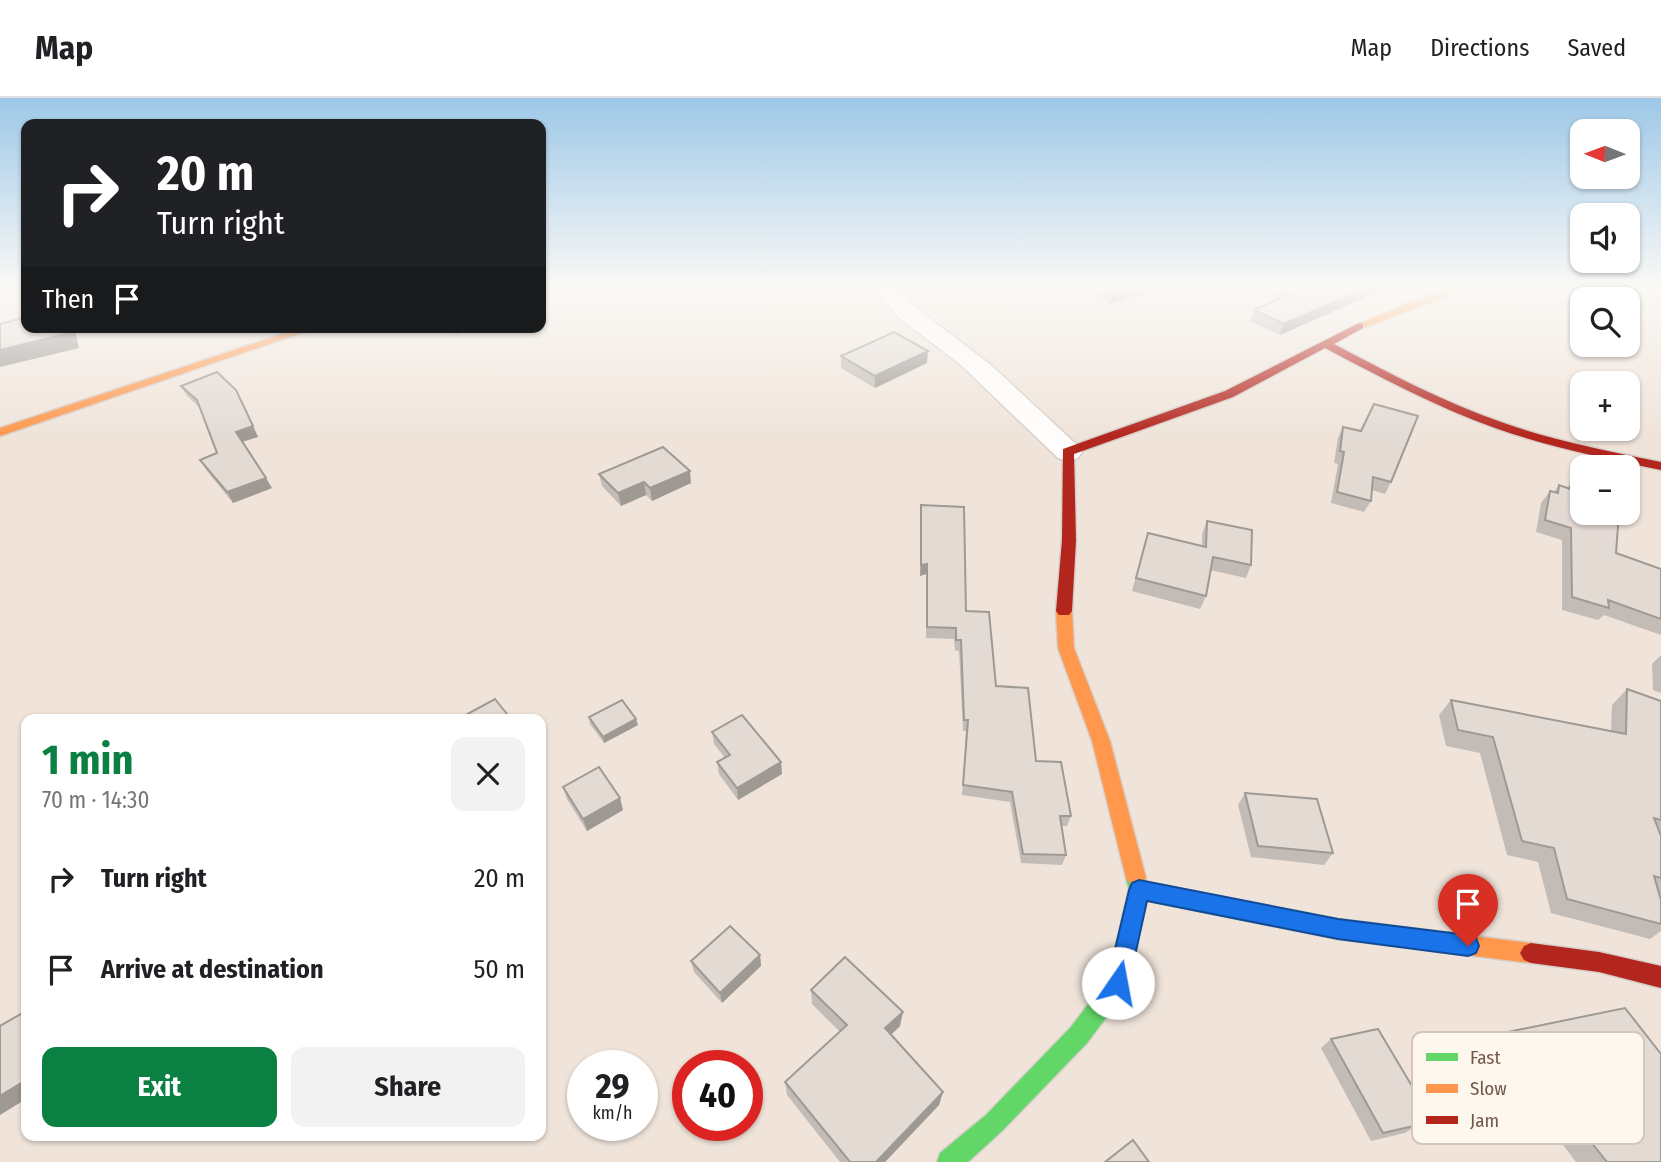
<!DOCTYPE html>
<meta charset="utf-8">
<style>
body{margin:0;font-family:"Fira Sans Condensed",sans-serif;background:#f2f2f2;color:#202124;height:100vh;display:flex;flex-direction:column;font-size:26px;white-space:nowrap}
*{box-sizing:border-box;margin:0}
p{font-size:23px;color:#757577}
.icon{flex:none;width:38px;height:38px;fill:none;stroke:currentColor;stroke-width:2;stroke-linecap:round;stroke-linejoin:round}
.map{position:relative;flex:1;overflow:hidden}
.panel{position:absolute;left:21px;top:616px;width:525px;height:427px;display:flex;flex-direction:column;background:#fff;border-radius:14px;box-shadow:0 2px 5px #0004}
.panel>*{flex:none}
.top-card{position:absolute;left:21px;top:21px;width:525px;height:214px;border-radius:14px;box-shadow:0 2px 5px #0004;background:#202124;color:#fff;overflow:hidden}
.needle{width:46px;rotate:271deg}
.buttons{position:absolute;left:1570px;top:21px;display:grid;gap:14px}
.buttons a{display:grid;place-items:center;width:70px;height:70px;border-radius:14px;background:#fff;box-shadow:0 2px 5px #0004;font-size:35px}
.speed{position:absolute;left:567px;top:952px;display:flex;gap:14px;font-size:35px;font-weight:700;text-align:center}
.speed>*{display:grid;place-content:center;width:91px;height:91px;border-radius:50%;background:#fff;box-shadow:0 2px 5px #0004;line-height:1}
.speed small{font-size:18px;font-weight:400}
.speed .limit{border:10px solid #d22;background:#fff;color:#111}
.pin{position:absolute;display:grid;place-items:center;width:60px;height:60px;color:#fff;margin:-72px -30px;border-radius:50% 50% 50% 0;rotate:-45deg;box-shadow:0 0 7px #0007}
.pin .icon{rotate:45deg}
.me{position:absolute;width:77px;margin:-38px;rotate:12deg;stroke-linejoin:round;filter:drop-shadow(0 0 5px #0008)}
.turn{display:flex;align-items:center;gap:24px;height:147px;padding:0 21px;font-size:32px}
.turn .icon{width:91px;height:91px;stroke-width:2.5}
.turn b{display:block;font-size:49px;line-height:60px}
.then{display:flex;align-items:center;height:66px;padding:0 21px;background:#0003;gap:14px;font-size:26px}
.round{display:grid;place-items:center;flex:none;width:74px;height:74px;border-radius:14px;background:#f2f2f2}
.overview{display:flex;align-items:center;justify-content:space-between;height:119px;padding:0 21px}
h1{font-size:42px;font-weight:700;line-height:52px;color:#0b8043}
.primary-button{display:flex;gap:14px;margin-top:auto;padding:14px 21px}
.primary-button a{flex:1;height:80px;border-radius:14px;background:#0b8043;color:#fff;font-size:28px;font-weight:700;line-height:80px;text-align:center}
.primary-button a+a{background:#f2f2f2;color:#202124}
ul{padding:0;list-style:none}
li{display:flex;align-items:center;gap:21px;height:91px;padding:0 21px}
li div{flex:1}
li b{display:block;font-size:26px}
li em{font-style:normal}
header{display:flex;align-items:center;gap:42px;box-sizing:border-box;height:98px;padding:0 35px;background:#fff;border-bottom:2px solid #e0e0e0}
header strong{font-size:33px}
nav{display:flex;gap:38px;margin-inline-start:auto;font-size:24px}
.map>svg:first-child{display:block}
.residential{fill:#f0e4da;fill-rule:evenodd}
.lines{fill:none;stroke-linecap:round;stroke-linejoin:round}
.street-casing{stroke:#d6cec8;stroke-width:3}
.fast-casing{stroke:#d6cec8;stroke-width:3}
.slow-casing{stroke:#d6cec8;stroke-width:3}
.jam-casing{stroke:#d6cec8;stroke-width:3}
.street{fill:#fefdfc;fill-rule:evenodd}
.fast{fill:#63d668;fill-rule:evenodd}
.slow{fill:#ff974d;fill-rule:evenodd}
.jam{fill:#b3261e;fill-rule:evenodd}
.wall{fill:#c3bbb6}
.shaded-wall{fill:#9f9994}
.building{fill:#e3dad4;stroke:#9f9994;stroke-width:2}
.route{fill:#1a73e8;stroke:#114b97;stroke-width:2}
.key{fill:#fef7ee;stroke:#d5c7bd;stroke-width:2}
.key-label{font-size:19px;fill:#75584c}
</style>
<header>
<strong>Map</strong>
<nav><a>Map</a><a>Directions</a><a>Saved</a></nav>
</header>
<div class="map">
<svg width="1661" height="1064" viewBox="0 0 1661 1064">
<rect width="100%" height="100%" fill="#f7f2ec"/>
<path class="residential" d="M0 189H26V229H541V189H1661V1064H0ZM1582 201H1628V247H1582ZM1582 285H1628V331H1582ZM1582 369H1628V415H1582ZM26 621H541V1038H26ZM583 968H642V1027H583ZM688 968H747V1027H688Z"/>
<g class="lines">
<defs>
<path id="street" d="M874 189H897L916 210 992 268 1078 348 1082 354 1078 360 1068 363 1058 360 960 266 899 220Z"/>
<path id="fast" d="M1136 771 1143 774 1149 792 1126 893 1087 945 1002 1033 968 1064H937L940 1055 986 1017 1071 929 1108 880 1129 792 1126 780 1129 774Z"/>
<g id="slow">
<path d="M1447 189H1460L1446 199 1363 230 1354 228Z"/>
<path d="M303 229H319L0 338V330Z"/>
<path d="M1064 508 1072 513 1074 550 1110 643 1146 780 1144 784 1338 821 1531 845 1538 848 1542 855 1538 862 1531 865 1338 841 1132 799 1129 792 1131 787 1126 780 1092 643 1058 550 1056 513Z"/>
</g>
<g id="jam">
<path d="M1359 225 1363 226V230L1334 246C1389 275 1445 305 1504 325 1555 343 1608 353 1661 364V372C1605 360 1549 349 1495 330 1436 309 1380 279 1325 250L1233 299 1074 356 1076 442 1072 513 1069 517H1059L1056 513 1062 442 1063 351 1225 293Z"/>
<path d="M1531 845 1599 854 1661 868V890L1599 874 1531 865 1524 862 1520 855 1524 848Z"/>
</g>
</defs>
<use href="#street" class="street-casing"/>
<use href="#fast" class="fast-casing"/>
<use href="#slow" class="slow-casing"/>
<use href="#jam" class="jam-casing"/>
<use href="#street" class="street"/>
<use href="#fast" class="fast"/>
<use href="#slow" class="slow"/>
<use href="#jam" class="jam"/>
</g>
<g class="wall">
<path d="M1081 189H1147L1146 195 1109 206Z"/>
<path d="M1276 189H1388L1280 237 1250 223 1254 212 1276 202 1272 200Z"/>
<path d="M448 229H478L456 236Z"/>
<path d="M841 258 927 265 875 290 841 270Z"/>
<path d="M181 288 242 302 258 339 242 344 272 390 233 405 207 373 200 362 217 355 199 309 187 298Z"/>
<path d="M1343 329 1391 384 1385 396 1372 392 1371 403 1364 414 1331 405 1338 366 1334 365 1338 340Z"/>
<path d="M599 376 691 385 652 403 646 397 621 408 602 388Z"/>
<path d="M1571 385 1616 455 1661 471V537L1604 517 1598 522 1562 512V442L1536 434 1541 405 1550 393 1554 394 1559 387 1568 390Z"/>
<path d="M921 407 966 513 996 588 1036 663 1071 718 1067 728H1062L1066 757 1062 767 1021 765 1010 704 962 697 966 633H963L959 553 955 552 954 541 926 540V476L920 478Z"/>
<path d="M1207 423 1251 467 1246 480 1210 472 1206 498 1200 511 1132 493 1148 435 1202 448V436Z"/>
<path d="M1661 557V595L1653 592 1652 566Z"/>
<path d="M1627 591 1661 603V798H1660L1661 802V833L1650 841 1551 815 1538 764 1507 757 1480 655 1446 648 1439 617 1451 602 1611 633 1612 607Z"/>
<path d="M589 619 638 627 604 645 590 626Z"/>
<path d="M712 634 781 664 782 676 738 702 719 676 717 664 725 660 714 646Z"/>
<path d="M563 689 620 700 623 712 587 733 567 701Z"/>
<path d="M1245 695 1333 755 1324 767 1251 759 1238 707Z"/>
<path d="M760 857 761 868 722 905 694 874 691 863Z"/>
<path d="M811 892 900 928 891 937 943 994 939 1007 885 1064H840L787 997 785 984 840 934 812 906Z"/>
<path d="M1508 934 1661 1064H1576L1539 1015 1536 1016 1490 947Z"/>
<path d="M1331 941 1428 1015 1415 1023 1418 1027 1405 1035 1371 1043 1321 950Z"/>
</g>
<g class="shaded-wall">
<path d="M1129 189H1147L1146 195 1109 206 1111 195Z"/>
<path d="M1368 189H1388L1280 237 1284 226Z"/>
<path d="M68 229H74L79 250 0 269V252Z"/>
<path d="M454 229H478L456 236Z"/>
<path d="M928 253 927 265 875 290V278Z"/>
<path d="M236 292 258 339 241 344 236 334Z"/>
<path d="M690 373 691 385 652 403 650 390Z"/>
<path d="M266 380 272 390 233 405 227 394Z"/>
<path d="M644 384 646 397 621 408 618 395Z"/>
<path d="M927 466 926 476 920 478 921 467Z"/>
<path d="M636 621 638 627 604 645 603 639Z"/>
<path d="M781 664 782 676 738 702 737 690Z"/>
<path d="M620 700 623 712 587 733 583 721Z"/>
<path d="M760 857 761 868 722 905 720 895Z"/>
<path d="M903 914 900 928 883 944 885 930Z"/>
<path d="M26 982V1001L0 1017V998Z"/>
<path d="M943 994 939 1007 885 1064H876Z"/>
</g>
<g class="building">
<path d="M1102 189H1129L1111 195Z"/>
<path d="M1277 189H1368L1284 226 1254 212 1291 195Z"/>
<path d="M26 219V229H68L69 235 0 252V226Z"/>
<path d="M894 234 928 253 875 278 841 258Z"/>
<path d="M217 274 236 292 253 328 236 334 266 380 227 394 200 362 217 355 197 302 181 288Z"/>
<path d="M1374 306 1418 318 1391 384 1373 379 1371 403 1337 394 1344 354 1340 353 1343 329 1361 333Z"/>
<path d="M663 349 690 373 650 390 644 384 618 395 599 376Z"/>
<path d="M1571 385 1582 388V415H1619L1616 455 1661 471V521L1608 502 1609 510 1572 499 1571 430 1545 422 1550 393 1558 395 1559 387 1570 391Z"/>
<path d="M921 407 964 409 966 513 989 514 996 588 1028 590 1036 663 1061 664 1071 718H1060L1066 757 1023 756 1012 694 963 687 968 622H964L961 542H956V530L927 529V466L921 467Z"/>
<path d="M1207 423 1252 432 1251 467 1213 459 1206 498 1136 480 1148 435 1206 449Z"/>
<path d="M1627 591 1661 603V722L1654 720 1661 738V780L1654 778 1661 802V826L1567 801 1554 750 1522 743 1493 639 1458 632 1451 602 1626 636Z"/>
<path d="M495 601 511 621H461L460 620Z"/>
<path d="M622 602 636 621 603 639 589 619Z"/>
<path d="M742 617 781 664 737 690 717 664 730 657 712 634Z"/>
<path d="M599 669 620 700 583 721 563 689Z"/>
<path d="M1245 695 1317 701 1333 755 1258 748Z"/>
<path d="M730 828 760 857 720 895 691 863Z"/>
<path d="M845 859 903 914 885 930 943 994 876 1064H850L785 984 847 927 811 892Z"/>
<path d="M1625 910 1661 956V1064H1607L1559 1004H1556L1508 934Z"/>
<path d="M26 913V982L0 998V928Z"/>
<path d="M1378 931 1428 1015 1412 1018 1418 1027 1383 1035 1331 941Z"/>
<path d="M1133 1042 1149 1064H1105Z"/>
</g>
<linearGradient id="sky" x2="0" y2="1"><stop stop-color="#9dc8e8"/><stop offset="0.56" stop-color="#fbf9f6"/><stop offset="1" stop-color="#fbf9f6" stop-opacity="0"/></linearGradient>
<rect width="1661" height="338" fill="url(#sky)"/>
<path class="route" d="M1139 782 1338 821 1468 837 1476 840 1479 848 1476 855 1468 858 1338 841 1147 803 1129 885 1126 892 1118 895 1111 892 1107 885 1129 792 1132 785Z"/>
<rect x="1412" y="934" width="232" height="112" rx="10" class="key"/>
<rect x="1426" y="955" width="32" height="8" fill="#63d668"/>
<rect x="1426" y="986" width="32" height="9" fill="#ff974d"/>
<rect x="1426" y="1018" width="32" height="8" fill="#b3261e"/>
<g class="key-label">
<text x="1470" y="966">Fast</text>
<text x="1470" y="997">Slow</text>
<text x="1470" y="1029">Jam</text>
</g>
</svg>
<div class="buttons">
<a><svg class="needle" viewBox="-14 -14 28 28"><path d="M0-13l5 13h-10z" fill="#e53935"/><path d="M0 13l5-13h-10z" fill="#757577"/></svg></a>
<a><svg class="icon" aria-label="sound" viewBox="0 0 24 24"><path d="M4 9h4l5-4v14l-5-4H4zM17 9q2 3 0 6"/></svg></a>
<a><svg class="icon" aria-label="search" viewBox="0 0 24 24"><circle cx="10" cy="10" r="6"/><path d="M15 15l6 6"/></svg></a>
<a>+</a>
<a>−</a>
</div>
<div class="speed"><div>29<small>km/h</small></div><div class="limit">40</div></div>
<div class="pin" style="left:1468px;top:848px;background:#d93025"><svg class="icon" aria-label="arrive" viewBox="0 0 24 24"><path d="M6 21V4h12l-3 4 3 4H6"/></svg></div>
<svg class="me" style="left:1118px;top:885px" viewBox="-20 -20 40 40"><circle r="19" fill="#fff"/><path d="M0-13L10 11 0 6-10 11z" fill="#1a73e8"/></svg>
<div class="top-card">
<div class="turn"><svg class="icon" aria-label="right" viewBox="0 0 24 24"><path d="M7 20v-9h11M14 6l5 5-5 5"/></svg><div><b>20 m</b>Turn right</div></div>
<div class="then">Then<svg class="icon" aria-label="arrive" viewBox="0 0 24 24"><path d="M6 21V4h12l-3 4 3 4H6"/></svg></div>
</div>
<section class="panel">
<div class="overview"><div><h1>1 min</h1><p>70 m · 14:30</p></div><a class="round"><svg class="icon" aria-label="close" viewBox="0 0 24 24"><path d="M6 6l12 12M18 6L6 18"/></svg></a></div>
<ul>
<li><svg class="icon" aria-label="right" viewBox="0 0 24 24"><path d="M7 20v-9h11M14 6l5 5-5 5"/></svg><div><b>Turn right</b></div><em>20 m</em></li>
<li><svg class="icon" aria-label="arrive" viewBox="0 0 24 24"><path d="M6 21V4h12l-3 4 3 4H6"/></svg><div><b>Arrive at destination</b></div><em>50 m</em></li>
</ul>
<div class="primary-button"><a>Exit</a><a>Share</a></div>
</section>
</div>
